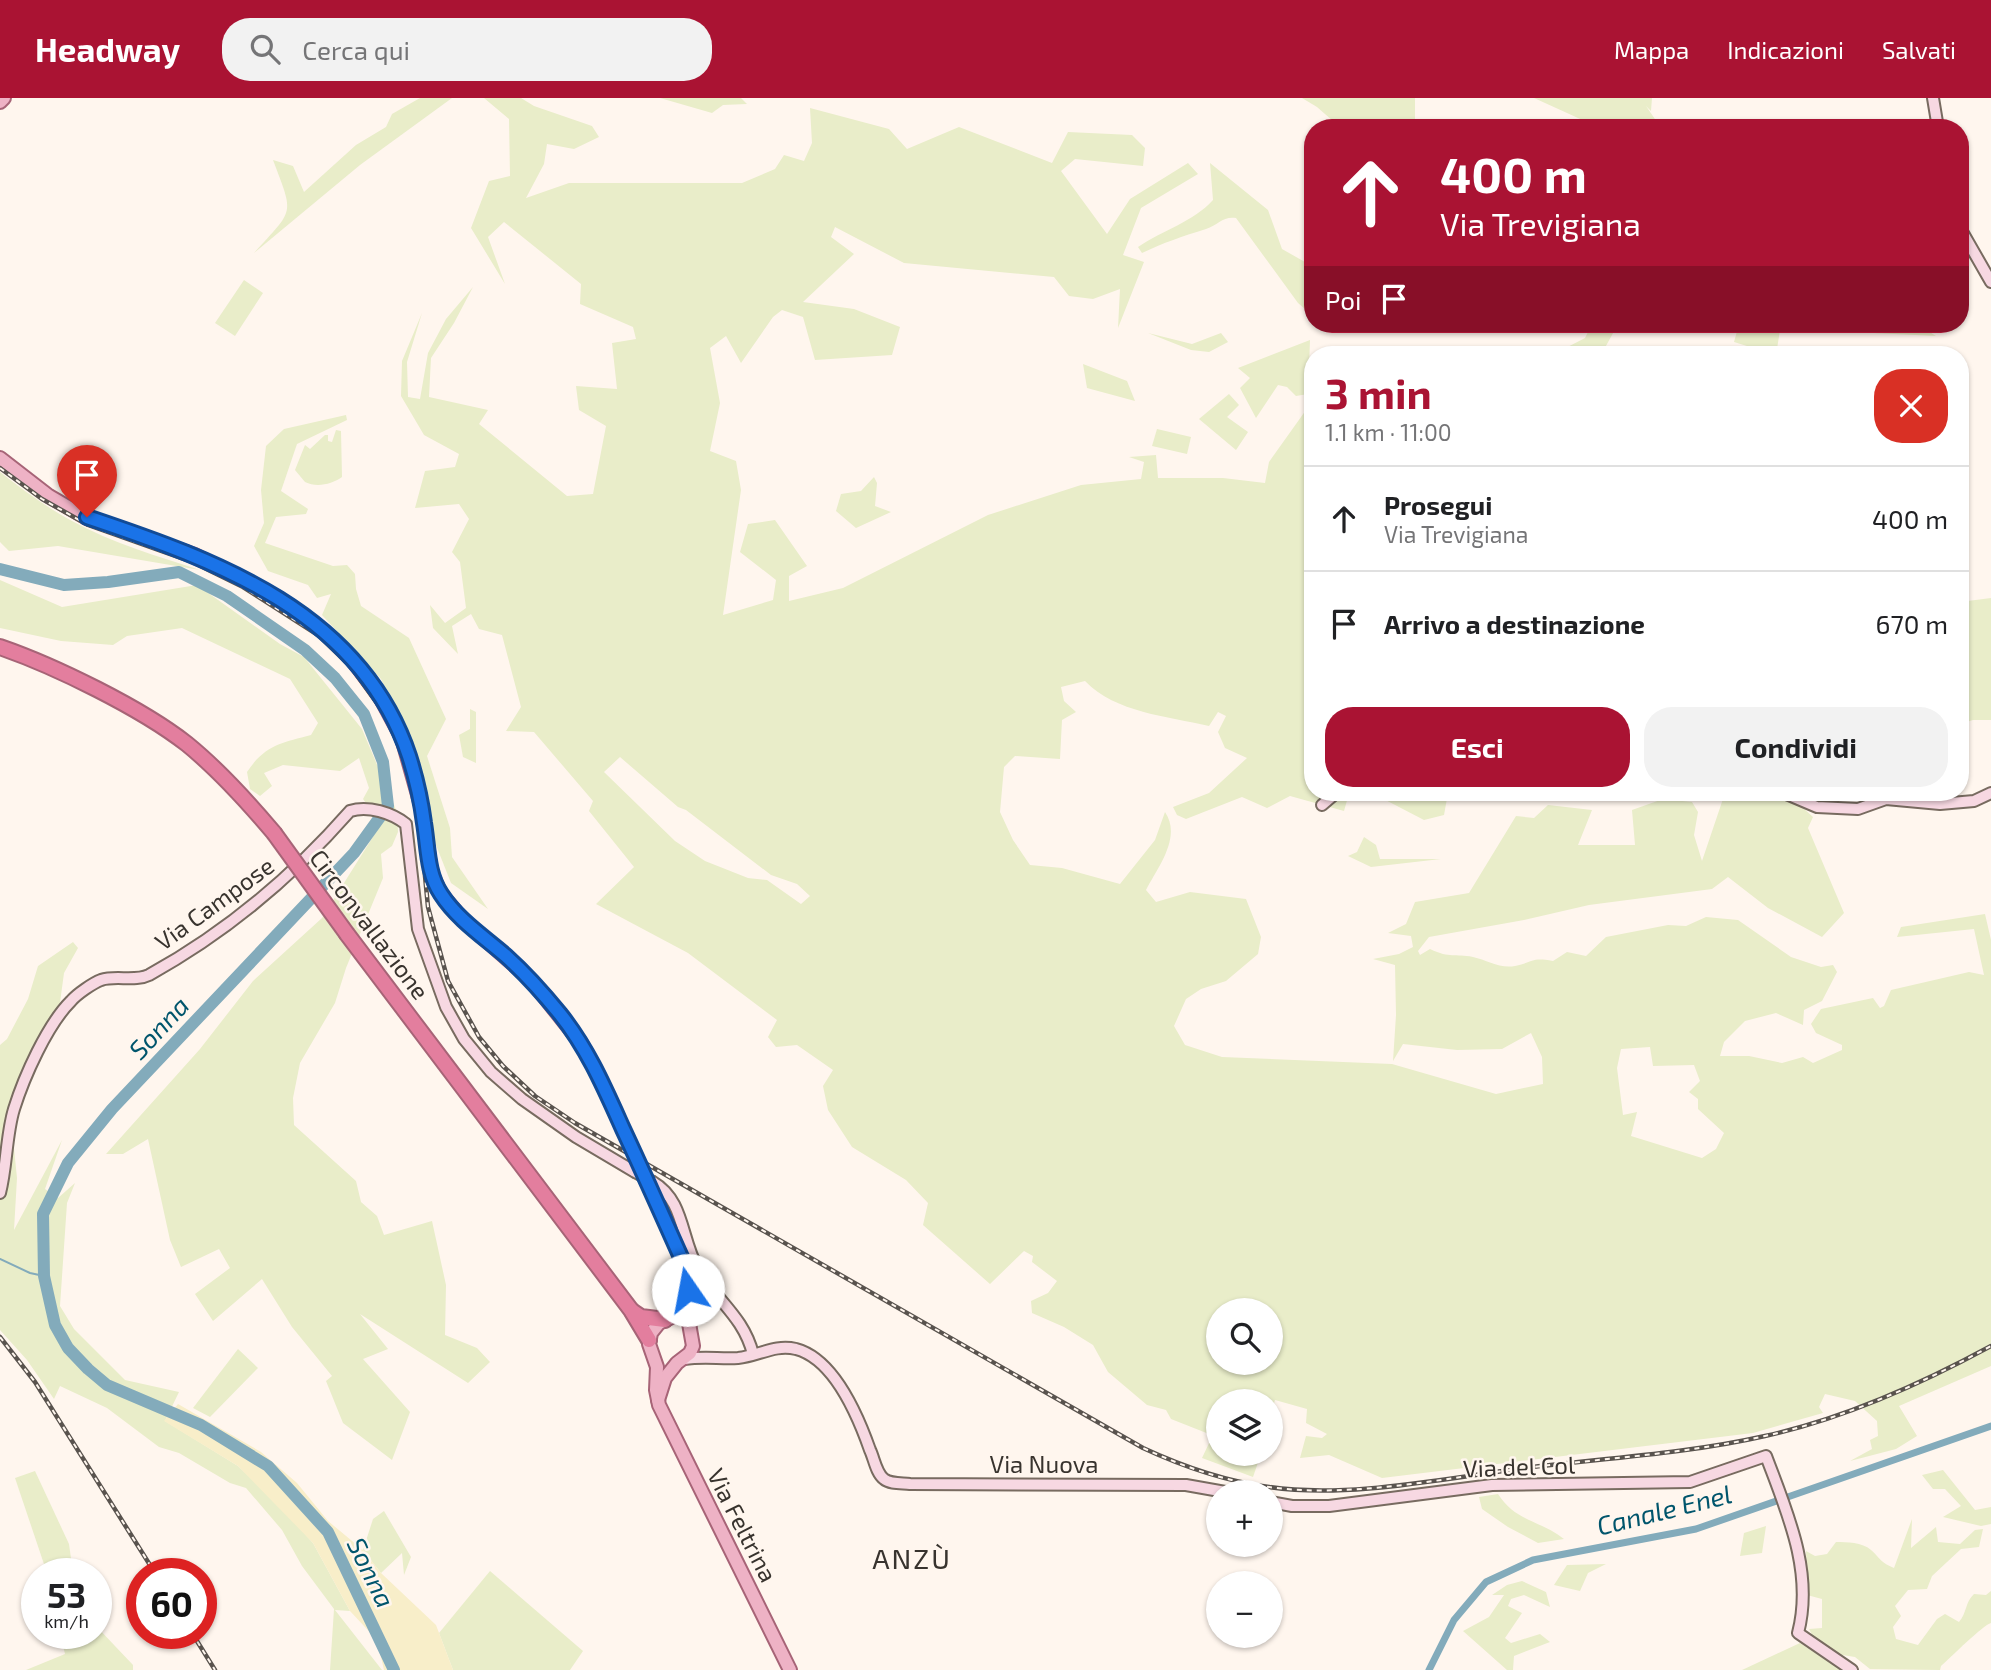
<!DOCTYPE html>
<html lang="it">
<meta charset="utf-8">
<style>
body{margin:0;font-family:"Exo 2",sans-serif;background:#f2f2f2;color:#202124;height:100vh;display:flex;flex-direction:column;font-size:26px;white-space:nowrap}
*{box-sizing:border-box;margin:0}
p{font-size:23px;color:#757577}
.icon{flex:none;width:38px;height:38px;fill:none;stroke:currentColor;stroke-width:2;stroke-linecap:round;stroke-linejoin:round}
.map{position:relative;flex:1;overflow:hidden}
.panel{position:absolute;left:1304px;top:248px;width:665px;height:455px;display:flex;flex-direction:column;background:#fff;border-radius:28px;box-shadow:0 2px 5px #0004}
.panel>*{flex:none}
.guide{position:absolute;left:1304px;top:21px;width:665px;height:214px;border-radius:28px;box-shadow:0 2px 5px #0004;background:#aa1333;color:#fff;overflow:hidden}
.tools{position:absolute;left:1206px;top:1200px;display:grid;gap:14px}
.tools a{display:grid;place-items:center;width:77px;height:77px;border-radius:50%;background:#fff;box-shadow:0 2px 5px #0004;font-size:35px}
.speed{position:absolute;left:21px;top:1460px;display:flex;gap:14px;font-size:35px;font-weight:700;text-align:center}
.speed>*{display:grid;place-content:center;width:91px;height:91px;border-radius:50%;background:#fff;box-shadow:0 2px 5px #0004;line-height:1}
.speed small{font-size:18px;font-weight:400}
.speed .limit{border:10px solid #d22;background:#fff;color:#111}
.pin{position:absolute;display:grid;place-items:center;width:60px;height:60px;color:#fff;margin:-72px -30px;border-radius:50% 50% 50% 0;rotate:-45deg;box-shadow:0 0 7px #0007}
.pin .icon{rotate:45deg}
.me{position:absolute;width:77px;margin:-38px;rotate:348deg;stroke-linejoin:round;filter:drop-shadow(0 0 5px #0008)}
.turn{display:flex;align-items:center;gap:24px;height:147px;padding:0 21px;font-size:32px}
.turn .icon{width:91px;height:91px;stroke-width:2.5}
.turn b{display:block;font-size:49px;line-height:60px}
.then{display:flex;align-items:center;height:66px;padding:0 21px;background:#0003;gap:14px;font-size:26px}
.round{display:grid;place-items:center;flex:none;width:74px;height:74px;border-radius:28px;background:#f2f2f2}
.summary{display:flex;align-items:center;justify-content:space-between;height:119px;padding:0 21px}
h1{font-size:42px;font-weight:700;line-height:52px;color:#aa1333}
.primary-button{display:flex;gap:14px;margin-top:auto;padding:14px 21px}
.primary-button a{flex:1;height:80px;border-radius:28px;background:#aa1333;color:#fff;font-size:28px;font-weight:700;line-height:80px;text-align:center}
.primary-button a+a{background:#f2f2f2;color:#202124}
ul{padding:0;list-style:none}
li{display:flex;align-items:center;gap:21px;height:105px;padding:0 21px;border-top:2px solid #e0e0e0}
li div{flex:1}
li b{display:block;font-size:26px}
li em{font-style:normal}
header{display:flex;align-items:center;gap:42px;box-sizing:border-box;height:98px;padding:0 35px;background:#aa1333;color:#fff}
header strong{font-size:33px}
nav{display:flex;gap:38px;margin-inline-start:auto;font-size:24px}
.search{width:490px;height:63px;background:#f2f2f2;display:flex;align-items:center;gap:18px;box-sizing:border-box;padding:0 24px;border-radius:28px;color:#757577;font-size:26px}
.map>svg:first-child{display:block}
.green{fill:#e9edc9;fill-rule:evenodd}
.sand{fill:#f8eec9}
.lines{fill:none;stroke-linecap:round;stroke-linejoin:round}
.stream{stroke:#83abbb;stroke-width:2}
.canal{stroke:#83abbb;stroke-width:7}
.river{stroke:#83abbb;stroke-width:12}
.secondary-casing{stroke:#786b60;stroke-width:14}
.primary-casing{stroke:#a76477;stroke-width:16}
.highway-casing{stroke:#a76477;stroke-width:18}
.secondary{stroke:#f7d8e2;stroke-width:10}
.primary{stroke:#eeb2c5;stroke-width:12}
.highway{stroke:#e37e9e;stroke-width:14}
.rail-casing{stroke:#59534e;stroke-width:4.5}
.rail{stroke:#fff6ee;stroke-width:2;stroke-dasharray:5;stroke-linecap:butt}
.secondary-bridge-casing{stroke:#786b60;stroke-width:14;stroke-linecap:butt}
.highway-bridge-casing{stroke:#a76477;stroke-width:18;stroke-linecap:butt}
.secondary-bridge{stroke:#f7d8e2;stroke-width:10}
.highway-bridge{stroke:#e37e9e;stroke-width:14}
.route-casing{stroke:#114b97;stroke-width:18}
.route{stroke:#1a73e8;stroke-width:12}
.labels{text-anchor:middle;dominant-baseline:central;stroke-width:5;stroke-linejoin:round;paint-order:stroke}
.street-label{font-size:24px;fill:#38332e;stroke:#fff6ee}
.water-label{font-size:26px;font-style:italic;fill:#00556c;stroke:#fff6ee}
.quarter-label{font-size:28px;letter-spacing:2px;fill:#38332e;stroke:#fff6ee}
</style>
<header>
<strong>Headway</strong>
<div class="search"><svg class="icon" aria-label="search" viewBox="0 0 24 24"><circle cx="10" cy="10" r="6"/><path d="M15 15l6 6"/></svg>Cerca qui</div>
<nav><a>Mappa</a><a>Indicazioni</a><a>Salvati</a></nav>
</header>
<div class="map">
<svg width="1991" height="1572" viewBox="0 0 1991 1572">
<rect width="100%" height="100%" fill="#fff6ee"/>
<g class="green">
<path d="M420 0H452L360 67 254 155C295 110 294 118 273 62L293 68 304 94 356 47 386 29 392 16Z"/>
<path d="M484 0H521L534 8 592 28 599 39 574 51 547 46 544 66 526 100 569 85H742L775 71 784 57 804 63 812 45 810 10 889 31 907 51 959 29 1052 65 1068 34 1132 37 1145 50 1143 68 1075 61 1061 73 1107 136 1130 101 1188 65 1198 76 1141 110 1123 157 1144 164 1118 230 1120 191 1093 201 1069 198 1054 179 904 165 835 129 831 139 854 156 803 204 854 211 900 229 892 257 815 262 803 219 782 212 773 219 741 265 726 238 710 250 720 305 710 353 736 363 741 392 723 517 773 502 776 482 740 454 748 426 775 422 807 468 789 478V503L843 490 988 417 1081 387 1141 381 1144 364 1129 359 1156 357 1158 380H1223L1265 385 1269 364 1306 312 1312 315V695H1359L1348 699 1344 713 1290 698 1267 710 1242 699 1186 721 1177 717 1173 709 1209 695 1247 660 1225 650 1218 634 1226 618 1218 614 1209 628C1167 618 1116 615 1085 583L1061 589 1064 603 1076 614 1062 622 1060 661 1015 658 1004 669 1000 714 1013 742 1030 767 1062 770 1120 786 1155 742 1165 714C1182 739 1158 769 1146 792L1156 804 1190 794 1246 801 1261 839 1258 856 1226 883 1201 891 1186 901 1174 928 1185 947 1222 959 1392 966 1496 996 1543 986 1542 959 1531 935 1502 951 1457 952 1403 946 1393 963 1396 917 1395 867 1373 861 1399 856 1413 849 1411 838 1388 835 1406 826 1415 804 1469 795 1516 718 1534 720 1548 707 1592 712 1578 747H1635L1632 712 1663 701 1692 704 1698 714 1694 737 1702 763 1725 695 1790 698 1813 719 1808 730 1844 815 1822 839 1768 810 1728 779 1712 791 1589 807 1524 822 1429 839 1418 853 1420 857 1430 851C1451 861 1454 855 1473 859 1487 862 1500 871 1515 868 1534 864 1531 859 1553 863L1567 854 1586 858 1606 839 1668 827 1686 828 1706 819 1738 822 1791 859 1821 869 1833 867 1837 874 1822 903 1804 912 1803 927 1776 915 1745 923 1724 944 1720 958H1749L1782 965 1803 959 1813 965 1842 952V947L1816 935 1811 926 1821 911 1873 900 1880 910 1884 908 1891 892 1969 874 1984 877 1974 831 1897 839 1901 829 1985 816 1991 842V1268L1899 1308 1917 1338 1896 1351 1850 1363 1872 1351 1870 1342 1878 1338 1877 1323 1855 1303 1825 1296 1819 1309 1823 1315 1753 1335 1382 1380 1329 1357 1300 1360 1306 1338 1322 1340 1327 1336 1306 1325 1307 1311 1275 1302 1271 1316 1270 1304H1218V1356H1261L1253 1379 1202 1360 1211 1341 1209 1336 1171 1321 1166 1312 1147 1307 1108 1274 1093 1247 1064 1229 1032 1215 1031 1203 1048 1195 1057 1183 1032 1164 1033 1158 1024 1153 990 1186 923 1127 928 1105 906 1082 852 1049 828 1012 823 988 833 972 797 947 776 949 768 939 777 922 688 855 596 806 634 769 589 713 593 703 534 634 506 633 521 609 502 537 479 531 471 516 452 528 458 556 433 530 430 507 445 525 466 510 460 464 452 454 469 421 459 406 415 410 425 373 455 369 459 356 424 337 401 298 402 263 422 215 407 264 408 299 420 301 428 255 446 221 473 189 454 225 431 260 429 299 488 312 479 326 567 398 593 396 606 328 579 312 576 288 617 291 612 245 636 241 633 229 580 206 581 186 504 124 488 139 505 186 471 130 489 83 510 78 509 21ZM620 659 678 709 686 712 771 777 797 786 810 798 801 806 767 782 748 780 705 763 675 743 604 674ZM1650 949 1653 968 1694 967 1700 983 1689 994 1698 1001V1011L1724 1035 1716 1051 1702 1060 1631 1038 1637 1014 1623 1017 1617 970 1621 951ZM1218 1213H1270V1265H1218Z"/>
<path d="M660 0H741L747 6 723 7 712 15Z"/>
<path d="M1302 0H1415V26L1395 30H1341L1317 9Z"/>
<path d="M1534 0H1652L1651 13 1646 8 1661 30H1600Z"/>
<path d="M1210 65 1268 112 1282 151 1312 168V217L1298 205 1236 120C1223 118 1218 127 1206 131 1183 138 1163 145 1142 155L1138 149C1163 132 1193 124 1213 102Z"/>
<path d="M244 182 263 195 235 238 215 225Z"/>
<path d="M1592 226H1618L1601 257H1552L1585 240Z"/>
<path d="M1739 226H1781L1776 257 1734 244Z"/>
<path d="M1814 226H1917L1936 238 1831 233Z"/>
<path d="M1148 235 1192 246 1221 235 1228 244 1209 254 1191 252Z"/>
<path d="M1310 242 1308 296 1296 298 1287 289 1278 287 1256 320 1240 290 1250 280 1238 270Z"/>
<path d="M1083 266 1127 283 1135 303 1087 290Z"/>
<path d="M1229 296 1239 307 1227 319 1248 334 1236 352 1199 321Z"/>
<path d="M346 317 347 322 297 346 281 393 308 411 306 416 276 419 265 445 333 468 347 467 355 476 356 491 361 508 409 540 446 621 427 658 450 730 452 759 488 811 451 785 434 742 415 653 381 581 322 517 331 496 317 500 308 487 268 473 254 448 264 425 261 392 266 348 284 331Z"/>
<path d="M1157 331 1191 339 1187 356 1152 348Z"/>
<path d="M336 332 341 333 342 379C332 386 317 390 305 384L295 372 305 347 310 351 325 337H328V343L332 344Z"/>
<path d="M0 374C23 392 46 409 72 423 112 445 157 458 200 472L58 448 9 453 0 444Z"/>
<path d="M874 379 877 385 875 408 891 414 856 430 836 413 841 396 861 393Z"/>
<path d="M0 482 62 509 197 487 280 546 304 559 362 631 397 714 398 734 392 748 381 756 383 780 346 870 335 905 300 965 293 1000 294 1027 356 1083 361 1104 377 1118 384 1137 432 1123 446 1187 445 1237 477 1250 490 1264 468 1285 360 1216 388 1251 363 1261 410 1314 392 1362 343 1325 326 1283 332 1278 292 1229 262 1181 213 1223 195 1196 230 1170 219 1151 181 1169 170 1142 148 1041 123 1056H106L200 951 253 883 322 820 381 726 363 701 369 690 359 660 340 673 283 667 264 675 272 688 260 698 250 691 247 674C265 647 281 645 311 637L318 625 290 581 182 530 127 538 113 547 61 543 0 530Z"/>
<path d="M1991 500V622H1973L1960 626V504Z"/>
<path d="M470 611 476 614V665L463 659 459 637 470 631Z"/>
<path d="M1372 695H1448L1444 717 1424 722Z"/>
<path d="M1364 739 1376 747 1380 761H1441L1371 769 1348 758 1357 754Z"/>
<path d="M73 844 78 850 64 875 59 912 10 1011 17 1080 14 1132 62 1042 45 1091 58 1100 75 1085 67 1105 60 1208 74 1231 125 1282 179 1294 165 1323 238 1368 276 1404 313 1445 350 1513 335 1512 382 1572H330L334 1511 302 1468 282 1432 246 1390 230 1385 179 1355 159 1349 107 1310 60 1288 54 1301 27 1262 0 1232V947L7 941 28 901 38 868Z"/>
<path d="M238 1251 258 1270 210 1319 193 1310Z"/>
<path d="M1943 1372 1975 1412 1991 1409V1426L1981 1428 1943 1419 1961 1408 1945 1391H1933L1922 1377Z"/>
<path d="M35 1373 69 1446 73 1475H47L15 1380Z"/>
<path d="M1498 1396C1516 1424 1540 1422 1564 1441L1538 1445 1508 1429 1482 1411 1479 1399Z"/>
<path d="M384 1413 411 1459 404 1477 402 1455 381 1475 363 1452 373 1421Z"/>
<path d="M1912 1421 1911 1450 1936 1429 1938 1444 1960 1446 1975 1432 1983 1431 1979 1449 1961 1451 1932 1478 1927 1491 1908 1492 1895 1508 1901 1518 1893 1529 1896 1541 1918 1547 1937 1521 1945 1516 1959 1524C1967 1515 1965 1504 1974 1496L1986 1497 1991 1493V1525C1983 1527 1950 1560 1941 1568L1940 1572 1870 1571 1855 1559 1836 1556 1815 1542 1809 1531 1822 1530V1501L1807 1497 1806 1453 1815 1458 1827 1456 1836 1444C1847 1444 1862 1444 1871 1452 1880 1460 1881 1465 1894 1470Z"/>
<path d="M1766 1428 1762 1455 1740 1458 1744 1435Z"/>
<path d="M1606 1466 1588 1475 1580 1493 1554 1487 1567 1467Z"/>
<path d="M490 1473 583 1553 570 1572H453L439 1535Z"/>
<path d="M1522 1483 1546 1494 1550 1509 1524 1497 1511 1501 1508 1508 1522 1515 1505 1540 1511 1545 1540 1536 1550 1544 1514 1558 1513 1572H1507L1463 1533 1489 1519 1504 1497H1492L1507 1487Z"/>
<path d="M96 1528 133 1567V1572H26L65 1556 60 1535H96Z"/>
<path d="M1800 1545 1841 1572H1742Z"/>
</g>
<path class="sand" d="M178 1306 261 1354 297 1385 328 1423 363 1452 381 1475 436 1527 453 1572H384L377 1542 350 1513 313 1445 238 1368 164 1323Z"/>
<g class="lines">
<path class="stream" d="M0 1161 30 1175 44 1178"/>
<path class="canal" d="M1429 1572 1454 1522 1486 1484 1533 1462 1696 1431 1991 1328"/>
<path class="river" d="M0 471 64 487 108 484 179 474 227 498 305 552 335 580 364 616 383 664 388 708 354 755 112 1011 68 1065 43 1116 44 1178 55 1227 68 1250 88 1271 107 1287 201 1327 268 1368 328 1434 394 1572"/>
<defs>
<g id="secondary">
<path d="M1933 0 1938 30"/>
<path d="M1960 130 1991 184"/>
<path d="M1784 695 1817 709 1858 711 1886 701 1940 706 1974 703 1991 695"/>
<path d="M1322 707 1336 695"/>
<path d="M653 1084C684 1102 681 1140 697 1169 715 1202 743 1217 753 1256"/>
<path d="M0 1095C7 1068 6 1037 14 1011 24 979 47 927 71 903 77 896 93 885 101 882 116 877 135 884 149 877 225 835 293 778 350 713 368 707 392 715 406 726L418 831 446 909 464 941 491 974 522 1001 576 1039 635 1074"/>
<path d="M684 1261C705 1258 719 1261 738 1260 759 1258 774 1246 796 1251 834 1261 858 1318 870 1352 874 1360 876 1375 884 1381 890 1386 902 1385 910 1386L1186 1387 1231 1395"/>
<path d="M1270 1404 1292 1408H1329L1492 1387 1690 1384 1766 1358C1787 1414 1814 1474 1798 1535L1852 1572"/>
</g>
<g id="primary">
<path d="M0 4 4 0"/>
<path d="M0 360 49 398 87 420 195 457 277 499 319 529 350 559 380 599 402 640 422 711 431 774 441 796 464 823 530 881 581 945 600 980 684 1166 688 1186 687 1214 693 1248 690 1255 677 1265 665 1280 658 1302"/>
<path d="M686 1204 680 1215 659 1225 651 1235 649 1246 657 1269 656 1292 659 1307 790 1572"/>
</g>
<g id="highway">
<path d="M0 549C55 568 141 610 187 646 219 672 247 703 274 735"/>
<path d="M347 836 631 1212 649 1242"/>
<path d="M632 1213 641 1219 665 1222"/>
</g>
</defs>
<use href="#secondary" class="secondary-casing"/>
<use href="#primary" class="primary-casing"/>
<use href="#highway" class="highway-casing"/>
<use href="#secondary" class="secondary"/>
<use href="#primary" class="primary"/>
<use href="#highway" class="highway"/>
<defs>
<g id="rail">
<path d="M0 370 42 401 88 427 192 464 243 489 318 537 351 569 386 618 411 677 419 716 428 809 448 883 479 939 503 968 535 998 575 1025 1143 1350C1184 1369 1224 1383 1269 1389 1351 1401 1450 1379 1533 1369 1610 1360 1690 1355 1765 1338 1843 1321 1921 1286 1991 1248"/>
<path d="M0 1239 35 1284 155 1475"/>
<path d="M192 1535 215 1572"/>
</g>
</defs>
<use href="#rail" class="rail-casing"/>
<use href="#rail" class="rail"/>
<defs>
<path id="secondary-bridge" d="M635 1074 653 1084"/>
<path id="highway-bridge" d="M274 735 347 836"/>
</defs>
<use href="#secondary-bridge" class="secondary-bridge-casing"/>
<use href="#highway-bridge" class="highway-bridge-casing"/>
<use href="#secondary-bridge" class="secondary-bridge"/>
<use href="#highway-bridge" class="highway-bridge"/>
</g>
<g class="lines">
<defs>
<path id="route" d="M87 419C218 463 361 514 409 658 416 680 421 702 424 725 428 749 427 775 441 796 457 821 484 839 506 858 526 876 543 895 560 916 588 951 605 991 623 1031 644 1076 664 1121 684 1166L688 1192"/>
</defs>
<use href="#route" class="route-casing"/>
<use href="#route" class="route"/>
</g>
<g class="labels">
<g class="street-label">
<text transform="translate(214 805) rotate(-36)">Via Campose</text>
<text transform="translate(370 826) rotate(53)">Circonvallazione</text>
<text x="1044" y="1365">Via Nuova</text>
<text transform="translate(1519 1368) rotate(-2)">Via del Col</text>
<text transform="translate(743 1427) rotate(63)">Via Feltrina</text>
</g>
<g class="water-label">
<text transform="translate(158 929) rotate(-47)">Sonna</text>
<text transform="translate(1664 1411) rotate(-14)">Canale Enel</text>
<text transform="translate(372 1474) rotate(64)">Sonna</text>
</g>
<g class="quarter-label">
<text x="912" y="1460">ANZÙ</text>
</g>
</g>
</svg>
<div class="tools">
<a><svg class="icon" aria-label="search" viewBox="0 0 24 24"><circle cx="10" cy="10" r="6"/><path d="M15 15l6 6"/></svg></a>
<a><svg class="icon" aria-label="layers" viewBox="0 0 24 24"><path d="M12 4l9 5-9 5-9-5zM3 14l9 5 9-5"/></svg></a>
<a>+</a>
<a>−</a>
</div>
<div class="speed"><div>53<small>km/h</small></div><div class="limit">60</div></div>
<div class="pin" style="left:87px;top:419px;background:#d93025"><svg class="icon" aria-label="arrive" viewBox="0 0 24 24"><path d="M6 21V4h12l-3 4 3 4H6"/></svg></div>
<svg class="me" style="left:688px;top:1192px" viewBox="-20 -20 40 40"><circle r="19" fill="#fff"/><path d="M0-13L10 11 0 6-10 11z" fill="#1a73e8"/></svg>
<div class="guide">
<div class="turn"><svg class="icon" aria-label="ahead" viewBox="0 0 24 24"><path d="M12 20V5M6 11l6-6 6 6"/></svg><div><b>400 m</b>Via Trevigiana</div></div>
<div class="then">Poi<svg class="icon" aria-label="arrive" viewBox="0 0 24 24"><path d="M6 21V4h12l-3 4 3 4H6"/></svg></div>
</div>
<section class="panel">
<div class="summary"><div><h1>3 min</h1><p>1.1 km · 11:00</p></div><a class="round" style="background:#d93025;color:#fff"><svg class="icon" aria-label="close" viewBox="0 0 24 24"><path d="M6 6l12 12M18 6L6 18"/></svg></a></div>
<ul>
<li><svg class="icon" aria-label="ahead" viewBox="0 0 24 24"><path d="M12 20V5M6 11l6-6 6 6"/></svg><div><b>Prosegui</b><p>Via Trevigiana</p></div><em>400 m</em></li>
<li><svg class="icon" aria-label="arrive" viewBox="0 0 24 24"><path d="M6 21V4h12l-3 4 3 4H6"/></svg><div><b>Arrivo a destinazione</b></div><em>670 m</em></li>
</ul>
<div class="primary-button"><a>Esci</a><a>Condividi</a></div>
</section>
</div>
